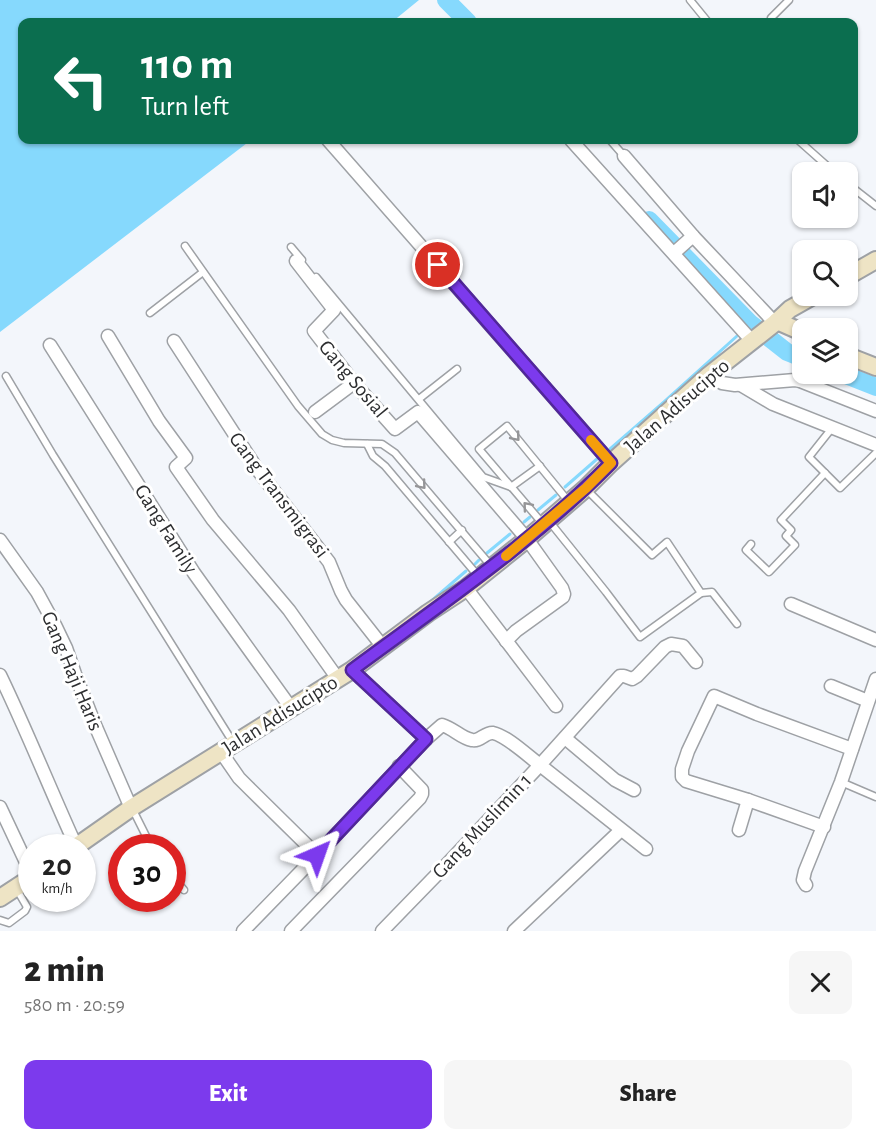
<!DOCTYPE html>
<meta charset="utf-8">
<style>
body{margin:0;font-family:"Alegreya Sans",sans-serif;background:#f6f6f6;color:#222;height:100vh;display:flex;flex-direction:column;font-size:22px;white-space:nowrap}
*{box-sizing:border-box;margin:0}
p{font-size:20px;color:#767676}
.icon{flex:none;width:33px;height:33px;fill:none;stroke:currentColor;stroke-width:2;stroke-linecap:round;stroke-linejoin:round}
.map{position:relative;height:931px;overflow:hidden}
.drawer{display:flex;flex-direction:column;background:#fff;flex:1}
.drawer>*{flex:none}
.guide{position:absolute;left:18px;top:18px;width:840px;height:126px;border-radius:12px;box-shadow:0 2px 4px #0004;background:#0b6e4f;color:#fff;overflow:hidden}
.tools{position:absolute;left:792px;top:162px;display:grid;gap:12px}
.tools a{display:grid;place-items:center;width:66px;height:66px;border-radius:12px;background:#fff;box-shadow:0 2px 4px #0004;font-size:30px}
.speed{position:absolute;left:18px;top:834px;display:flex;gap:12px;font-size:30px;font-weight:700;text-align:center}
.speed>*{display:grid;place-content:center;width:78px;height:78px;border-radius:50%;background:#fff;box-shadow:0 2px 4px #0004;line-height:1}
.speed small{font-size:15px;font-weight:400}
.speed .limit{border:9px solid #d22;background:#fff;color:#111}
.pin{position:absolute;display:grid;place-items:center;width:51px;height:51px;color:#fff;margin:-26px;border:3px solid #fff;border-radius:50%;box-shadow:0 2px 6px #0007}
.me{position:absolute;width:66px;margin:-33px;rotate:43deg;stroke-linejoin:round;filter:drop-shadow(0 0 4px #0008)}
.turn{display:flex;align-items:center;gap:21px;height:126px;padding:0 24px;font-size:27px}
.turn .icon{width:78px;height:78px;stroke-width:2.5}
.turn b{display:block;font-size:42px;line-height:51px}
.round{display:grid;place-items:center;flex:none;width:63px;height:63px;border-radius:12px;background:#f6f6f6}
.headline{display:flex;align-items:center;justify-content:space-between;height:102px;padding:0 24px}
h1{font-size:36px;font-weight:800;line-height:45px}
.primary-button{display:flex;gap:12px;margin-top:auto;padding:12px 24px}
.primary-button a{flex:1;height:69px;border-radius:12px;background:#7c3aed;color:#fff;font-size:24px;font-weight:800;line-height:69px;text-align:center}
.primary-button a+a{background:#f6f6f6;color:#222}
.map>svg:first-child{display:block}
.water{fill:#86d9fd}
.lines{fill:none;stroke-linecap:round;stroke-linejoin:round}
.stream{stroke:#86d9fd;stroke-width:3}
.river{stroke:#86d9fd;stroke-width:18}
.lane-casing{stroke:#9ea1a5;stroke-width:9}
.street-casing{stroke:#9ea1a5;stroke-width:15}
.secondary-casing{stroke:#9ea1a5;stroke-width:20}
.lane{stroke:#fff;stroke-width:6}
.street{stroke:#fff;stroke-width:12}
.secondary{stroke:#eee4c5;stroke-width:16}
.oneway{stroke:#969698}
.route-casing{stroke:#51269a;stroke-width:15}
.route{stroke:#7c3aed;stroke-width:10}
.slow{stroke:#f59e0b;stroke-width:10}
.labels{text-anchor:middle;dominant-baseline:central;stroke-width:6;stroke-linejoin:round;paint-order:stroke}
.street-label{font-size:21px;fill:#2d2e30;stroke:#fff}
</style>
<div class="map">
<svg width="876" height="931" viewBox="0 0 876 931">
<rect width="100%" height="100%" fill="#f3f6fb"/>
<path class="water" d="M0 0H419L392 22H22V140H251L0 332Z"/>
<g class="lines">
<g class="stream">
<path d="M749 325 750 323"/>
<path d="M610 449 664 402 737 336"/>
<path d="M565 487 597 459"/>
<path d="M538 510 556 495"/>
<path d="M524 522 530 517"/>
<path d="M487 553 510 534"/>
<path d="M475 564 479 560"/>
<path d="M429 603 466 571"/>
</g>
<g class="river">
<path d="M446 0 468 22"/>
<path d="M649 220 750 323 787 352 802 358"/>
<path d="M843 374 876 387"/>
</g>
<defs>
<g id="lane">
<path d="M690 0 708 22"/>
<path d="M772 22 771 18 789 0"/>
<path d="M610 140 624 156"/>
<path d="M798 140 834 172"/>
<path d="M848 184 876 206"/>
<path d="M185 246 298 406 322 434 332 440 344 443 382 444 395 453 492 567"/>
<path d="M291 247 302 260"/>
<path d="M316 277 483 477 511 487"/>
<path d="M150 313 203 272"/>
<path d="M6 376 53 455 234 744"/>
<path d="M419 399 457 369"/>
<path d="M832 428 809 457 840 488 876 453"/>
<path d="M367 444 373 456 385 466 479 577"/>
<path d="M511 487 540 466"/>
<path d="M549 521 606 592 640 637 701 593 667 542 652 555 586 489"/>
<path d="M543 524 479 449 507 426 569 502"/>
<path d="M449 542 462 530"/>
<path d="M751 544 746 550 769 572 795 545 786 536 791 530 781 520 825 473"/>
<path d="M701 593 712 592 737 624"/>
<path d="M841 782 876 797"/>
<path d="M132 808 152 848"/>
<path d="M172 876 184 890"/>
<path d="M0 920 9 923 25 911 27 907 16 888"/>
</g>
<g id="street">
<path d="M328 140 611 463"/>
<path d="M571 140 752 341"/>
<path d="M624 156 693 236 775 323"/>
<path d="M674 253 693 236"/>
<path d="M296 261 334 310 314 331 354 383 395 429 418 412 527 539 562 588 564 594 563 597 516 631 506 641"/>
<path d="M108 336 159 421 186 458 176 467 213 520 289 610 338 679"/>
<path d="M174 341 257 469 329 562 341 591 346 600 383 647"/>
<path d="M50 345 194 573 291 708"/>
<path d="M709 375 722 383 735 385 795 380 800 381 876 411"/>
<path d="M741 385 773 404 876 445"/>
<path d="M315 412 354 383"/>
<path d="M0 540 37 592 55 625 66 648 75 674 95 725 131 808"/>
<path d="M466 588 556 706"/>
<path d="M791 604 876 640"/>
<path d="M0 675C27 731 50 789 76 846"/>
<path d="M831 686 868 701"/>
<path d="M565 738 615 780 634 790"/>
<path d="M221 752 239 778 248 787 317 855"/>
<path d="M0 807 32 875"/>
<path d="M824 827 748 800 686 781 682 777V769L688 751 714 696 757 714 852 749"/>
<path d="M739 830 748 800"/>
<path d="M646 849 540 765 620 676H624L632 679 637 676 665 647 671 644 683 646 696 662"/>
<path d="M806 885 803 880 805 871 841 782 876 679"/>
<path d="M243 931 317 855 426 739 352 670"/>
<path d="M291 931 420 798 422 794V790L399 766"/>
<path d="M382 931 450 861 540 765C528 756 507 736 493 733 485 732 480 742 472 740 461 738 453 728 442 725L426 739"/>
<path d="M514 931 621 830"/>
</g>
<g id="secondary">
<path d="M848 276 876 260"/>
<path d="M777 321 802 332"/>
<path d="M848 356 876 367"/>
<path d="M74 848 131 808 352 670 428 613 466 588 527 539 586 488 611 463 709 375 775 323 790 309 813 296"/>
<path d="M0 898 32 877"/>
</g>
</defs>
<use href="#lane" class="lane-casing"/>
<use href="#street" class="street-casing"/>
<use href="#secondary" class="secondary-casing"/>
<use href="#lane" class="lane"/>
<use href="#street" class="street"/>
<use href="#secondary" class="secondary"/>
</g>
<defs><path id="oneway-chevron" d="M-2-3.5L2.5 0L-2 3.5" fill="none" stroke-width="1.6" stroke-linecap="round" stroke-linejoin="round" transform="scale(1.5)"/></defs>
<g class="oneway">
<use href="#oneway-chevron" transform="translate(516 437) rotate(50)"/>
<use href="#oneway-chevron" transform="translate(422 485) rotate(50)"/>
<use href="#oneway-chevron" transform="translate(527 506) rotate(-130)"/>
</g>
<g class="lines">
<defs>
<path id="route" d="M317 855 426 739 352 670C441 604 533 542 611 463L438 265"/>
</defs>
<use href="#route" class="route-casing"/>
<use href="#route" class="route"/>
<path class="slow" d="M506 556 586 488 611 463 591 440"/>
</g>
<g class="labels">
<g class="street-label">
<text transform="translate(353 379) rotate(50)">Gang Sosial</text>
<text transform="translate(677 406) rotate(-41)">Jalan Adisucipto</text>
<text transform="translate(279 495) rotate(53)">Gang Transmigrasi</text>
<text transform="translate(166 529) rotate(58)">Gang Family</text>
<text transform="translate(72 671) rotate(67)">Gang Haji Haris</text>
<text transform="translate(280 715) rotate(-32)">Jalan Adisucipto</text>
<text transform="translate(482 826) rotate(-47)">Gang Muslimin 1</text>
</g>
</g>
</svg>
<div class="tools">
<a><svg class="icon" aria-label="sound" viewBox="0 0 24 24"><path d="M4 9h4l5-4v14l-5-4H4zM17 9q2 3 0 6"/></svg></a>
<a><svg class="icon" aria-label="search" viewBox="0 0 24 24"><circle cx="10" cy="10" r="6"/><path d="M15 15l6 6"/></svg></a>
<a><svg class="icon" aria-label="layers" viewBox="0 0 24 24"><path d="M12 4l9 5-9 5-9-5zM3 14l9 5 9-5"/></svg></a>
</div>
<div class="speed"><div>20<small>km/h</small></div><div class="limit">30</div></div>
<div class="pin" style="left:438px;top:265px;background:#d93025"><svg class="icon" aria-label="arrive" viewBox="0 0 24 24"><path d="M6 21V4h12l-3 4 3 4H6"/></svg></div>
<svg class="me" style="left:317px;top:855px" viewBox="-20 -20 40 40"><path d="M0-17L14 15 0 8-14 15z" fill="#7c3aed" stroke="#fff" stroke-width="4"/></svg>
<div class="guide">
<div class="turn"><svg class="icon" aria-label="left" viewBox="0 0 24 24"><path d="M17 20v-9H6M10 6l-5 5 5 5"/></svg><div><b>110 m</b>Turn left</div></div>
</div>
</div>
<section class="drawer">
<div class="headline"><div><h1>2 min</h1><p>580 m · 20:59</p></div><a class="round"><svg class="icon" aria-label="close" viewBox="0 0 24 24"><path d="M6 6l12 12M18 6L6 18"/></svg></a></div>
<div class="primary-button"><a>Exit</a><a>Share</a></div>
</section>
